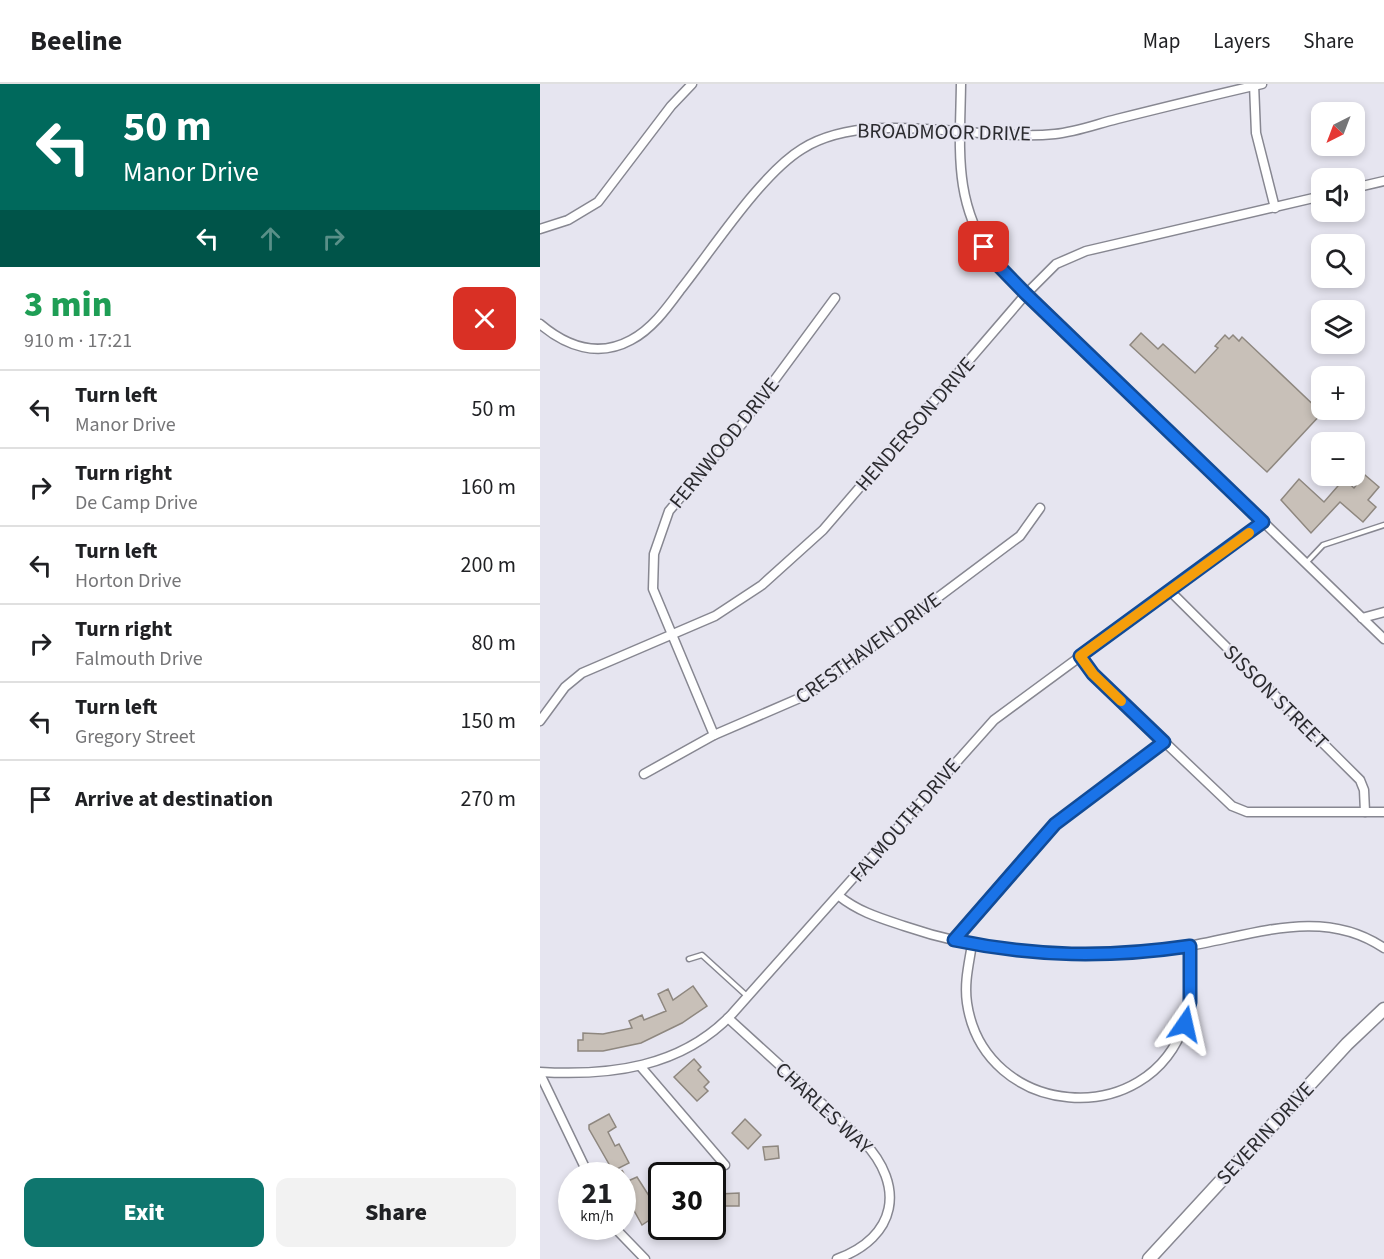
<!DOCTYPE html>
<meta charset="utf-8">
<style>
body{margin:0;font-family:"Source Sans 3",sans-serif;background:#f2f2f2;color:#202124;height:100vh;display:flex;flex-direction:column;font-size:22px;white-space:nowrap}
*{box-sizing:border-box;margin:0}
p{font-size:20px;color:#757577}
.icon{flex:none;width:33px;height:33px;fill:none;stroke:currentColor;stroke-width:2;stroke-linecap:round;stroke-linejoin:round}
.map{position:relative;flex:1;overflow:hidden}
.side{display:flex;flex-direction:column;background:#fff;width:540px}
.side>*{flex:none}
.banner{background:#00695c;color:#fff;overflow:hidden}
.needle{width:39px;rotate:222deg}
.fabs{position:absolute;left:771px;top:18px;display:grid;gap:12px}
.fabs a{display:grid;place-items:center;width:54px;height:54px;border-radius:12px;background:#fff;box-shadow:0 3px 9px #0003;font-size:30px}
.speed{position:absolute;left:18px;top:1078px;display:flex;gap:12px;font-size:30px;font-weight:700;text-align:center}
.speed>*{display:grid;place-content:center;width:78px;height:78px;border-radius:50%;background:#fff;box-shadow:0 3px 9px #0003;line-height:1}
.speed small{font-size:15px;font-weight:400}
.speed .limit{border:3px solid #111;border-radius:9px;background:#fff;color:#111}
.pin{position:absolute;display:grid;place-items:center;width:51px;height:51px;color:#fff;margin:-26px;border-radius:12px;box-shadow:0 3px 9px #0006}
.me{position:absolute;width:66px;margin:-33px;rotate:11deg;stroke-linejoin:round;filter:drop-shadow(0 0 4px #0008)}
.turn{display:flex;align-items:center;gap:21px;height:126px;padding:0 24px;font-size:27px}
.turn .icon{width:78px;height:78px;stroke-width:2.5}
.turn b{display:block;font-size:42px;line-height:51px}
.lanes{display:flex;align-items:center;height:57px;padding:0 24px;background:#0003;justify-content:center;gap:30px;direction:ltr}
.lanes .off{opacity:.35}
.round{display:grid;place-items:center;flex:none;width:63px;height:63px;border-radius:12px;background:#f2f2f2}
.summary{display:flex;align-items:center;justify-content:space-between;height:102px;padding:0 24px}
h1{font-size:36px;font-weight:800;line-height:45px;color:#1e9e55}
.primary-button{display:flex;gap:12px;margin-top:auto;padding:12px 24px}
.primary-button a{flex:1;height:69px;border-radius:12px;background:#0f766e;color:#fff;font-size:24px;font-weight:800;line-height:69px;text-align:center}
.primary-button a+a{background:#f2f2f2;color:#202124}
ul{padding:0;list-style:none}
li{display:flex;align-items:center;gap:18px;height:78px;padding:0 24px;border-top:2px solid #e0e0e0}
li div{flex:1}
li b{display:block;font-size:22px}
li em{font-style:normal}
header{display:flex;align-items:center;gap:36px;box-sizing:border-box;height:84px;padding:0 30px;background:#fff;border-bottom:2px solid #e0e0e0}
header strong{font-size:28px}
nav{display:flex;gap:33px;margin-inline-start:auto;font-size:21px}
main{display:flex;flex:1;min-height:0}
.map>svg:first-child{display:block}
.building{fill:#c8c0b8;stroke:#8e877f;stroke-width:1.5}
.lines{fill:none;stroke-linecap:round;stroke-linejoin:round}
.lane-casing{stroke:#878791;stroke-width:7}
.street-casing{stroke:#878791;stroke-width:11}
.secondary-casing{stroke:#878791;stroke-width:15}
.lane{stroke:#fff;stroke-width:4}
.street{stroke:#fff;stroke-width:8}
.secondary{stroke:#fff;stroke-width:12}
.route-casing{stroke:#114b97;stroke-width:15}
.route{stroke:#1a73e8;stroke-width:10}
.slow{stroke:#f59e0b;stroke-width:10}
.labels{text-anchor:middle;dominant-baseline:central;stroke-width:4.5;stroke-linejoin:round;paint-order:stroke}
.street-label{font-size:21px;fill:#2b2b2f;stroke:#e6e5f0}
</style>
<header>
<strong>Beeline</strong>
<nav><a>Map</a><a>Layers</a><a>Share</a></nav>
</header>
<main>
<section class="side">
<div class="banner">
<div class="turn"><svg class="icon" aria-label="left" viewBox="0 0 24 24"><path d="M17 20v-9H6M10 6l-5 5 5 5"/></svg><div><b>50 m</b>Manor Drive</div></div>
<div class="lanes"><svg class="icon" aria-label="left" viewBox="0 0 24 24"><path d="M17 20v-9H6M10 6l-5 5 5 5"/></svg><svg class="icon off" aria-label="ahead" viewBox="0 0 24 24"><path d="M12 20V5M6 11l6-6 6 6"/></svg><svg class="icon off" aria-label="right" viewBox="0 0 24 24"><path d="M7 20v-9h11M14 6l5 5-5 5"/></svg></div>
</div>
<div class="summary"><div><h1>3 min</h1><p>910 m · 17:21</p></div><a class="round" style="background:#d93025;color:#fff"><svg class="icon" aria-label="close" viewBox="0 0 24 24"><path d="M6 6l12 12M18 6L6 18"/></svg></a></div>
<ul>
<li><svg class="icon" aria-label="left" viewBox="0 0 24 24"><path d="M17 20v-9H6M10 6l-5 5 5 5"/></svg><div><b>Turn left</b><p>Manor Drive</p></div><em>50 m</em></li>
<li><svg class="icon" aria-label="right" viewBox="0 0 24 24"><path d="M7 20v-9h11M14 6l5 5-5 5"/></svg><div><b>Turn right</b><p>De Camp Drive</p></div><em>160 m</em></li>
<li><svg class="icon" aria-label="left" viewBox="0 0 24 24"><path d="M17 20v-9H6M10 6l-5 5 5 5"/></svg><div><b>Turn left</b><p>Horton Drive</p></div><em>200 m</em></li>
<li><svg class="icon" aria-label="right" viewBox="0 0 24 24"><path d="M7 20v-9h11M14 6l5 5-5 5"/></svg><div><b>Turn right</b><p>Falmouth Drive</p></div><em>80 m</em></li>
<li><svg class="icon" aria-label="left" viewBox="0 0 24 24"><path d="M17 20v-9H6M10 6l-5 5 5 5"/></svg><div><b>Turn left</b><p>Gregory Street</p></div><em>150 m</em></li>
<li><svg class="icon" aria-label="arrive" viewBox="0 0 24 24"><path d="M6 21V4h12l-3 4 3 4H6"/></svg><div><b>Arrive at destination</b></div><em>270 m</em></li>
</ul>
<div class="primary-button"><a>Exit</a><a>Share</a></div>
</section>
<div class="map">
<svg width="844" height="1175" viewBox="0 0 844 1175">
<rect width="100%" height="100%" fill="#e6e5f0"/>
<g class="building">
<path d="M601 249 618 265 623 260 655 289 678 264 675 262 685 251 689 255 693 251 699 257 702 253 782 329 727 388 590 261Z"/>
<path d="M825 391 839 403 828 416 836 423 823 438 800 418 771 449 741 416 759 395 784 418 804 395 814 404Z"/>
<path d="M153 902 167 922 142 939 101 959 63 967H38V956H43V949L63 950 92 944 89 937 102 931 104 936 126 927 118 910 128 905 133 916Z"/>
<path d="M154 975 161 983 158 986 169 998 164 1003 168 1007 157 1017 134 993Z"/>
<path d="M69 1030 76 1043 68 1048 75 1062 79 1060 89 1079 73 1087 49 1045V1041Z"/>
<path d="M205 1035 221 1051 208 1065 192 1049Z"/>
<path d="M238 1062 239 1074 225 1076 223 1063Z"/>
<path d="M82 1086 88 1097 97 1093 120 1129 102 1141 82 1105Z"/>
<path d="M199 1109V1122H179V1110Z"/>
</g>
<g class="lines">
<defs>
<g id="lane">
<path d="M766 479 783 461 844 441"/>
<path d="M149 875 162 871 207 912"/>
</g>
<g id="street">
<path d="M421 0C420 68 413 117 453 176L844 555"/>
<path d="M714 0 716 49 735 124"/>
<path d="M814 104 844 97"/>
<path d="M0 145 28 136 58 118 131 22 152 0"/>
<path d="M0 240C26 262 58 274 91 256 112 245 127 224 141 205 172 166 221 90 262 65 329 23 438 58 515 50 536 48 557 40 577 35 625 23 674 11 722 0"/>
<path d="M629 506 820 696 824 706 825 728"/>
<path d="M822 534 844 528"/>
<path d="M541 572 553 590 692 722 707 728H844"/>
<path d="M0 637 25 603 42 589 175 532 222 501 283 446 486 210 516 180 546 167 782 112"/>
<path d="M174 651 113 505 114 470 129 427 202 340 295 214"/>
<path d="M104 690 174 651 269 610 480 452 500 424"/>
<path d="M299 812C319 828 340 834 364 842 454 873 548 876 642 863 710 853 781 821 844 864"/>
<path d="M414 856 515 740 624 658"/>
<path d="M432 860C429 880 424 898 427 919 444 1034 609 1049 645 938 653 913 650 887 650 862"/>
<path d="M188 934 323 1057C366 1102 357 1153 297 1175"/>
<path d="M101 983 185 1081"/>
<path d="M0 988C69 992 141 984 192 930L454 636 723 438"/>
<path d="M0 990 49 1092"/>
<path d="M74 1143 105 1175"/>
</g>
<path id="secondary" d="M609 1175 807 960 844 925"/>
</defs>
<use href="#lane" class="lane-casing"/>
<use href="#street" class="street-casing"/>
<use href="#secondary" class="secondary-casing"/>
<use href="#lane" class="lane"/>
<use href="#street" class="street"/>
<use href="#secondary" class="secondary"/>
</g>
<g class="lines">
<defs>
<path id="route" d="M444 163 453 176 486 210 723 438 540 572 553 590 624 658 515 740 414 856C495 873 568 874 650 862V918L645 940"/>
</defs>
<use href="#route" class="route-casing"/>
<use href="#route" class="route"/>
<path class="slow" d="M581 617 553 590 540 572 709 449"/>
</g>
<g class="labels">
<g class="street-label">
<text transform="translate(404 48) rotate(1)">BROADMOOR DRIVE</text>
<text transform="translate(375 340) rotate(-49)">HENDERSON DRIVE</text>
<text transform="translate(184 359) rotate(-51)">FERNWOOD DRIVE</text>
<text transform="translate(328 564) rotate(-36)">CRESTHAVEN DRIVE</text>
<text transform="translate(736 613) rotate(45)">SISSON STREET</text>
<text transform="translate(365 736) rotate(-49)">FALMOUTH DRIVE</text>
<text transform="translate(284 1024) rotate(43)">CHARLES WAY</text>
<text transform="translate(725 1049) rotate(-47)">SEVERIN DRIVE</text>
</g>
</g>
</svg>
<div class="fabs">
<a><svg class="needle" viewBox="-14 -14 28 28"><path d="M0-13l5 13h-10z" fill="#e53935"/><path d="M0 13l5-13h-10z" fill="#757577"/></svg></a>
<a><svg class="icon" aria-label="sound" viewBox="0 0 24 24"><path d="M4 9h4l5-4v14l-5-4H4zM17 9q2 3 0 6"/></svg></a>
<a><svg class="icon" aria-label="search" viewBox="0 0 24 24"><circle cx="10" cy="10" r="6"/><path d="M15 15l6 6"/></svg></a>
<a><svg class="icon" aria-label="layers" viewBox="0 0 24 24"><path d="M12 4l9 5-9 5-9-5zM3 14l9 5 9-5"/></svg></a>
<a>+</a>
<a>−</a>
</div>
<div class="speed"><div>21<small>km/h</small></div><div class="limit">30</div></div>
<div class="pin" style="left:444px;top:163px;background:#d93025"><svg class="icon" aria-label="arrive" viewBox="0 0 24 24"><path d="M6 21V4h12l-3 4 3 4H6"/></svg></div>
<svg class="me" style="left:645px;top:940px" viewBox="-20 -20 40 40"><path d="M0-17L14 15 0 8-14 15z" fill="#1a73e8" stroke="#fff" stroke-width="4"/></svg>
</div>
</main>
